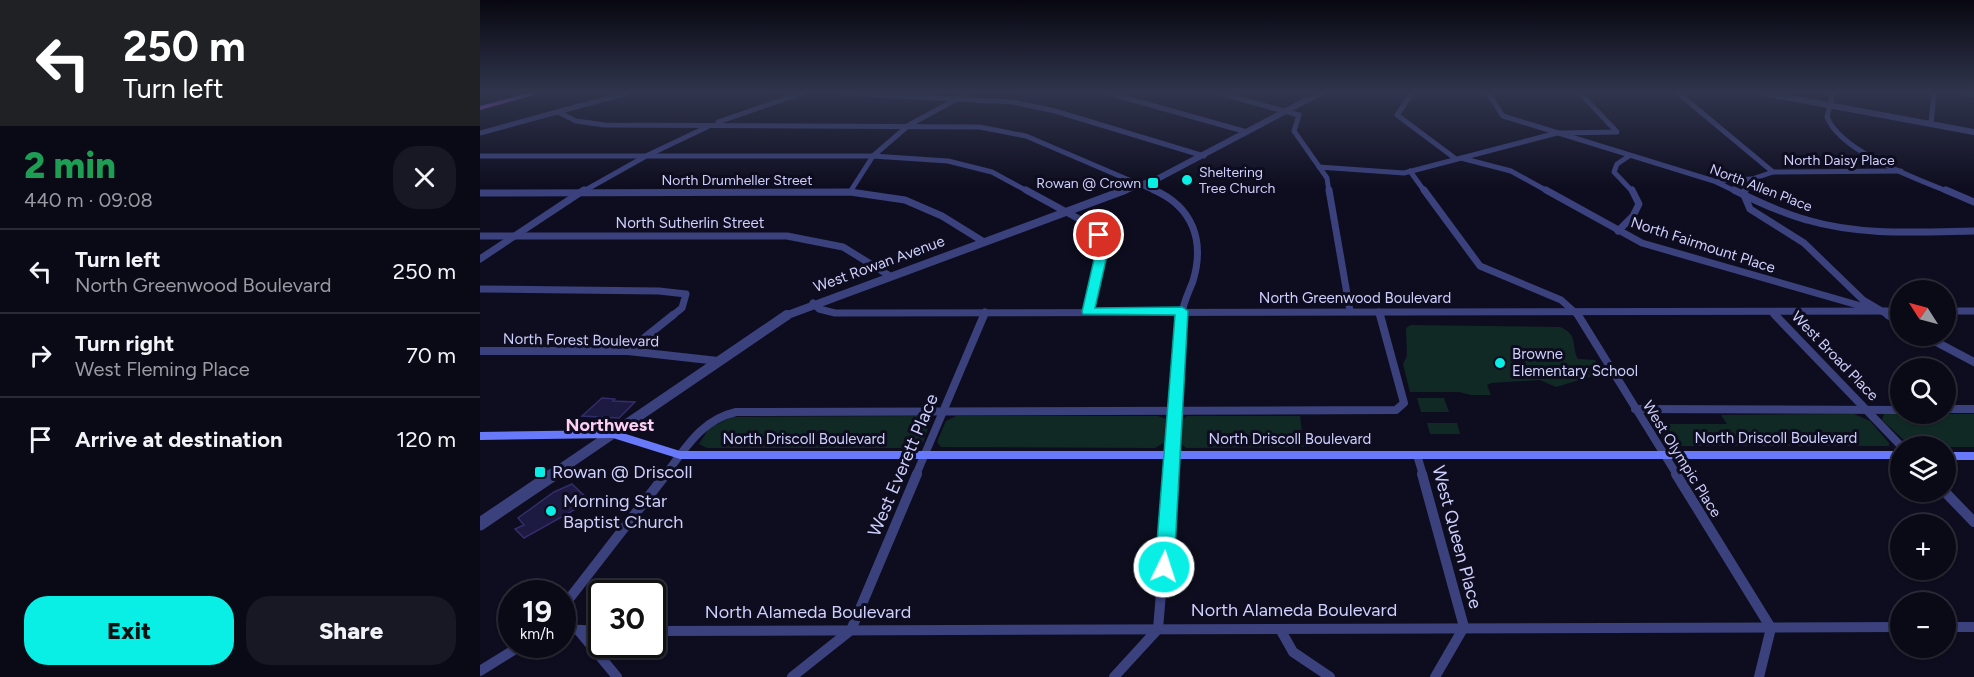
<!DOCTYPE html>
<meta charset="utf-8">
<style>
body{margin:0;font-family:Figtree,sans-serif;background:#181824;color:#f1f3f6;height:100vh;display:flex;flex-direction:column;font-size:22px;white-space:nowrap}
*{box-sizing:border-box;margin:0}
p{font-size:20px;color:#999aa1}
.icon{flex:none;width:33px;height:33px;fill:none;stroke:currentColor;stroke-width:2;stroke-linecap:round;stroke-linejoin:round}
.map{position:relative;flex:1;overflow:hidden}
.panel{display:flex;flex-direction:column;background:#0a0a17;width:480px}
.panel>*{flex:none}
.top-card{background:#202124;color:#fff;overflow:hidden}
.needle{width:39px;rotate:306deg}
.tools{position:absolute;left:1410px;top:280px;display:grid;gap:12px}
.tools a{display:grid;place-items:center;width:66px;height:66px;border-radius:50%;background:#0a0a17;box-shadow:0 2px 4px #0004,0 0 0 2px #2a2b36;font-size:30px}
.speed{position:absolute;left:18px;top:580px;display:flex;gap:12px;font-size:30px;font-weight:700;text-align:center}
.speed>*{display:grid;place-content:center;width:78px;height:78px;border-radius:50%;background:#0a0a17;box-shadow:0 2px 4px #0004,0 0 0 2px #2a2b36;line-height:1}
.speed small{font-size:15px;font-weight:400}
.speed .limit{border:3px solid #111;border-radius:9px;background:#fff;color:#111}
.pin{position:absolute;display:grid;place-items:center;width:51px;height:51px;color:#fff;margin:-26px;border:3px solid #fff;border-radius:50%;box-shadow:0 2px 6px #0007}
.me{position:absolute;width:66px;margin:-33px;rotate:4deg;stroke-linejoin:round;filter:drop-shadow(0 0 4px #0008)}
.turn{display:flex;align-items:center;gap:21px;height:126px;padding:0 24px;font-size:27px}
.turn .icon{width:78px;height:78px;stroke-width:2.5}
.turn b{display:block;font-size:42px;line-height:51px}
.round{display:grid;place-items:center;flex:none;width:63px;height:63px;border-radius:24px;background:#181824}
.summary{display:flex;align-items:center;justify-content:space-between;height:102px;padding:0 24px}
h1{font-size:36px;font-weight:800;line-height:45px;color:#1e9e55}
.cta{display:flex;gap:12px;margin-top:auto;padding:12px 24px}
.cta a{flex:1;height:69px;border-radius:24px;background:#09eee5;color:#111;font-size:24px;font-weight:800;line-height:69px;text-align:center}
.cta a+a{background:#181824;color:#f1f3f6}
ul{padding:0;list-style:none}
li{display:flex;align-items:center;gap:18px;height:84px;padding:0 24px;border-top:2px solid #2a2b36}
li div{flex:1}
li b{display:block;font-size:22px}
li em{font-style:normal}
main{display:flex;flex:1;min-height:0}
.map>svg:first-child{display:block}
.green{fill:#112925}
.building{fill:#1c1a40;stroke:#312d6b;stroke-width:1.5}
.lines{fill:none;stroke-linecap:round;stroke-linejoin:round}
.minor-far3{stroke:#3a417d;stroke-width:5}
.minor-far2{stroke:#3a417d;stroke-width:7}
.minor-far1{stroke:#3a417d;stroke-width:8}
.minor{stroke:#3a417d;stroke-width:10}
.tertiary-far3{stroke:#3a417d;stroke-width:6}
.tertiary-far2{stroke:#3a417d;stroke-width:8}
.tertiary-far1{stroke:#3a417d;stroke-width:10}
.tertiary{stroke:#3a417d;stroke-width:13}
.secondary{fill:#6879fa;fill-rule:evenodd}
.primary{fill:#a759f9;fill-rule:evenodd}
.route{fill:#09eee5;stroke:#069b95;stroke-width:1.5}
.poi-dot{fill:#09eee5;stroke:#0e0d1f;stroke-width:2}
.labels{text-anchor:middle;dominant-baseline:central;stroke-width:6;stroke-linejoin:round;paint-order:stroke}
.far-street-label{font-size:14px;fill:#cdcffd;stroke:#0e0d1f}
.far-poi-label{font-size:14px;fill:#cdcffd;stroke:#0e0d1f;text-anchor:start}
.street-label{font-size:15px;fill:#cdcffd;stroke:#0e0d1f}
.poi-label{font-size:15px;fill:#cdcffd;stroke:#0e0d1f;text-anchor:start}
.quarter-label{font-size:18px;font-weight:bold;fill:#fdcff3;stroke:#0e0d1f}
.near-street-label{font-size:18px;fill:#cdcffd;stroke:#0e0d1f}
.near-poi-label{font-size:18px;fill:#cdcffd;stroke:#0e0d1f;text-anchor:start}
</style>
<main>
<section class="panel">
<div class="top-card">
<div class="turn"><svg class="icon" aria-label="left" viewBox="0 0 24 24"><path d="M17 20v-9H6M10 6l-5 5 5 5"/></svg><div><b>250 m</b>Turn left</div></div>
</div>
<div class="summary"><div><h1>2 min</h1><p>440 m · 09:08</p></div><a class="round"><svg class="icon" aria-label="close" viewBox="0 0 24 24"><path d="M6 6l12 12M18 6L6 18"/></svg></a></div>
<ul>
<li><svg class="icon" aria-label="left" viewBox="0 0 24 24"><path d="M17 20v-9H6M10 6l-5 5 5 5"/></svg><div><b>Turn left</b><p>North Greenwood Boulevard</p></div><em>250 m</em></li>
<li><svg class="icon" aria-label="right" viewBox="0 0 24 24"><path d="M7 20v-9h11M14 6l5 5-5 5"/></svg><div><b>Turn right</b><p>West Fleming Place</p></div><em>70 m</em></li>
<li><svg class="icon" aria-label="arrive" viewBox="0 0 24 24"><path d="M6 21V4h12l-3 4 3 4H6"/></svg><div><b>Arrive at destination</b></div><em>120 m</em></li>
</ul>
<div class="cta"><a>Exit</a><a>Share</a></div>
</section>
<div class="map">
<svg width="1494" height="677" viewBox="0 0 1494 677">
<rect width="100%" height="100%" fill="#0e0d1f"/>
<g class="green">
<path d="M931 325 1080 327C1099 334 1091 348 1098 359L1115 360 1123 373 1076 387 1060 380 1011 383 1007 385 1011 395H991L979 392H930L923 364 927 356 926 328Z"/>
<path d="M937 398H964L969 412H941Z"/>
<path d="M1374 414 1390 421 1409 443V446H1192L1184 441 1174 424H1247L1241 415Z"/>
<path d="M1404 414H1494V447H1437L1425 441 1402 420Z"/>
<path d="M444 416 451 421 443 442 433 448H227L219 444 229 428 252 417Z"/>
<path d="M476 416H678L686 419 685 442 675 448 461 447 457 442 466 421Z"/>
<path d="M707 416H820L824 447 706 448 699 442 700 422Z"/>
<path d="M947 423H977L980 434H950Z"/>
</g>
<g class="building">
<path d="M122 398 135 399 133 401 155 402 139 418 102 416Z"/>
<path d="M92 484 110 501 44 538 35 529 44 525 38 518 74 492Z"/>
</g>
<g class="lines">
<g class="minor-far3">
<path d="M363 93 533 102 575 111 724 156"/>
<path d="M628 93 767 132"/>
<path d="M738 93 819 115 814 131 847 178 849 192"/>
<path d="M932 93 917 115 976 159"/>
<path d="M1008 93 1023 116 1234 181 1257 192"/>
<path d="M1198 93 1293 172 1272 179 1265 192"/>
<path d="M1353 93 1347 117C1361 152 1435 178 1469 192"/>
<path d="M1487 93 1494 95"/>
<path d="M78 112 96 121 125 125 500 127 546 136 677 192"/>
<path d="M238 122 322 93"/>
<path d="M1451 124 1454 93"/>
<path d="M0 133 147 93"/>
<path d="M0 156H393L468 161 512 172 549 192"/>
<path d="M1149 156 1137 164 1134 172 1153 192"/>
<path d="M981 158 1031 171 1069 192"/>
<path d="M839 167 924 173 1077 133 1137 132 1100 93"/>
<path d="M930 171 945 192"/>
<path d="M1293 172 1421 171"/>
<path d="M1238 181 1272 179"/>
<path d="M102 192 166 156 227 127"/>
<path d="M370 192 393 156 429 125 488 93"/>
</g>
<g class="minor-far2">
<path d="M546 190 612 226C628 254 615 283 608 312"/>
<path d="M674 190C713 207 725 241 713 281 709 292 702 304 702 316"/>
<path d="M849 190 870 311"/>
<path d="M944 190 1000 266 1081 300 1099 316"/>
<path d="M1066 190 1162 243 1388 308"/>
<path d="M1254 190C1278 202 1301 213 1327 220 1381 236 1439 232 1494 231"/>
<path d="M1265 190 1264 195 1270 209 1324 243 1383 300 1410 316"/>
<path d="M1466 190 1494 202"/>
<path d="M0 193 370 192 425 200 462 216 504 242"/>
<path d="M1138 231 1153 216 1159 204 1152 190"/>
<path d="M0 236H307L363 247 410 276"/>
<path d="M0 259 104 190"/>
<path d="M0 289 179 291 206 294 202 308 192 316"/>
<path d="M333 303 339 309 355 313 1420 311"/>
<path d="M1466 311H1494"/>
<path d="M899 312 900 316"/>
<path d="M1292 312 1296 316"/>
<path d="M503 316 505 312"/>
</g>
<g class="minor-far1">
<path d="M1098 315 1197 475"/>
<path d="M1295 315 1422 447"/>
<path d="M1408 315 1420 322"/>
<path d="M1445 336 1494 362"/>
<path d="M0 351H148L238 361"/>
<path d="M148 351 193 315"/>
<path d="M1155 409 1420 410"/>
<path d="M1466 409H1494"/>
<path d="M937 455 943 475"/>
<path d="M185 475C206 448 221 420 256 412L916 410 924 403 900 315"/>
<path d="M436 475 504 315"/>
<path d="M691 475 702 315"/>
</g>
<g class="minor">
<path d="M942 474 984 627 955 677"/>
<path d="M1196 474 1291 628 1279 677"/>
<path d="M1465 492 1494 522"/>
<path d="M82 608 186 474"/>
<path d="M1466 627H1494"/>
<path d="M82 629 122 631"/>
<path d="M800 629 813 652 850 677"/>
<path d="M99 631 137 677"/>
<path d="M172 631 1420 627"/>
<path d="M0 671 42 645"/>
<path d="M312 677 371 630 437 474"/>
<path d="M634 677 678 629 691 474"/>
</g>
<g class="tertiary-far3">
<path d="M1283 93 1494 132"/>
<path d="M641 192 679 178 840 93"/>
</g>
<path class="tertiary-far2" d="M305 316 645 190"/>
<path class="tertiary-far1" d="M72 475 307 315"/>
<path class="tertiary" d="M0 524 74 474"/>
<g class="secondary">
<path d="M133 430 200 451H1420V459H200L133 438 0 440V432Z"/>
<rect x="1466" y="452" width="28" height="8"/>
</g>
<path class="primary" d="M48 93H61L0 110V106Z"/>
</g>
<linearGradient id="sky" x2="0" y2="1"><stop stop-color="#080711"/><stop offset="0.49" stop-color="#30354d"/><stop offset="1" stop-color="#30354d" stop-opacity="0"/></linearGradient>
<rect width="1494" height="188" fill="url(#sky)"/>
<path class="route" d="M615 232H623L628 251 615 308 702 307 708 311 694 567 691 573 684 575 678 573 675 567 695 315 603 314 602 312 616 251Z"/>
<g class="poi-dot">
<circle cx="707" cy="180" r="6"/>
<rect x="667" y="177" width="12" height="12" rx="3"/>
<circle cx="1020" cy="363" r="6"/>
<rect x="54" y="466" width="12" height="12" rx="3"/>
<circle cx="71" cy="511" r="6"/>
</g>
<g class="labels">
<g class="far-street-label">
<text x="1359" y="160">North Daisy Place</text>
<text x="257" y="180">North Drumheller Street</text>
<text transform="translate(1281 188) rotate(21)">North Allen Place</text>
</g>
<g class="far-poi-label">
<text x="719" y="172">Sheltering<tspan x="719" dy="16">Tree Church</tspan></text>
<text x="661" y="183" text-anchor="end">Rowan @ Crown</text>
</g>
<g class="street-label">
<text x="210" y="223">North Sutherlin Street</text>
<text transform="translate(1223 245) rotate(18)">North Fairmount Place</text>
<text transform="translate(399 264) rotate(-20)">West Rowan Avenue</text>
<text x="875" y="298">North Greenwood Boulevard</text>
<text transform="translate(101 340) rotate(1)">North Forest Boulevard</text>
<text transform="translate(1355 356) rotate(46)">West Broad Place</text>
<text x="1296" y="438">North Driscoll Boulevard</text>
<text x="324" y="439">North Driscoll Boulevard</text>
<text x="810" y="439">North Driscoll Boulevard</text>
<text transform="translate(1202 459) rotate(58)">West Olympic Place</text>
</g>
<g class="poi-label">
<text x="1032" y="354">Browne<tspan x="1032" dy="17">Elementary School</tspan></text>
</g>
<g class="quarter-label">
<text x="130" y="425">Northwest</text>
</g>
<g class="near-street-label">
<text transform="translate(423 465) rotate(-67)">West Everett Place</text>
<text transform="translate(977 537) rotate(75)">West Queen Place</text>
<text x="814" y="610">North Alameda Boulevard</text>
<text x="328" y="612">North Alameda Boulevard</text>
</g>
<g class="near-poi-label">
<text x="72" y="472">Rowan @ Driscoll</text>
<text x="83" y="501">Morning Star<tspan x="83" dy="21">Baptist Church</tspan></text>
</g>
</g>
</svg>
<div class="tools">
<a><svg class="needle" viewBox="-14 -14 28 28"><path d="M0-13l5 13h-10z" fill="#e53935"/><path d="M0 13l5-13h-10z" fill="#999aa1"/></svg></a>
<a><svg class="icon" aria-label="search" viewBox="0 0 24 24"><circle cx="10" cy="10" r="6"/><path d="M15 15l6 6"/></svg></a>
<a><svg class="icon" aria-label="layers" viewBox="0 0 24 24"><path d="M12 4l9 5-9 5-9-5zM3 14l9 5 9-5"/></svg></a>
<a>+</a>
<a>−</a>
</div>
<div class="speed"><div>19<small>km/h</small></div><div class="limit">30</div></div>
<div class="pin" style="left:619px;top:235px;background:#d93025"><svg class="icon" aria-label="arrive" viewBox="0 0 24 24"><path d="M6 21V4h12l-3 4 3 4H6"/></svg></div>
<svg class="me" style="left:684px;top:567px" viewBox="-20 -20 40 40"><circle r="17" fill="#09eee5" stroke="#fff" stroke-width="3"/><path d="M0-11L8 9 0 5-8 9z" fill="#fff"/></svg>
</div>
</main>
